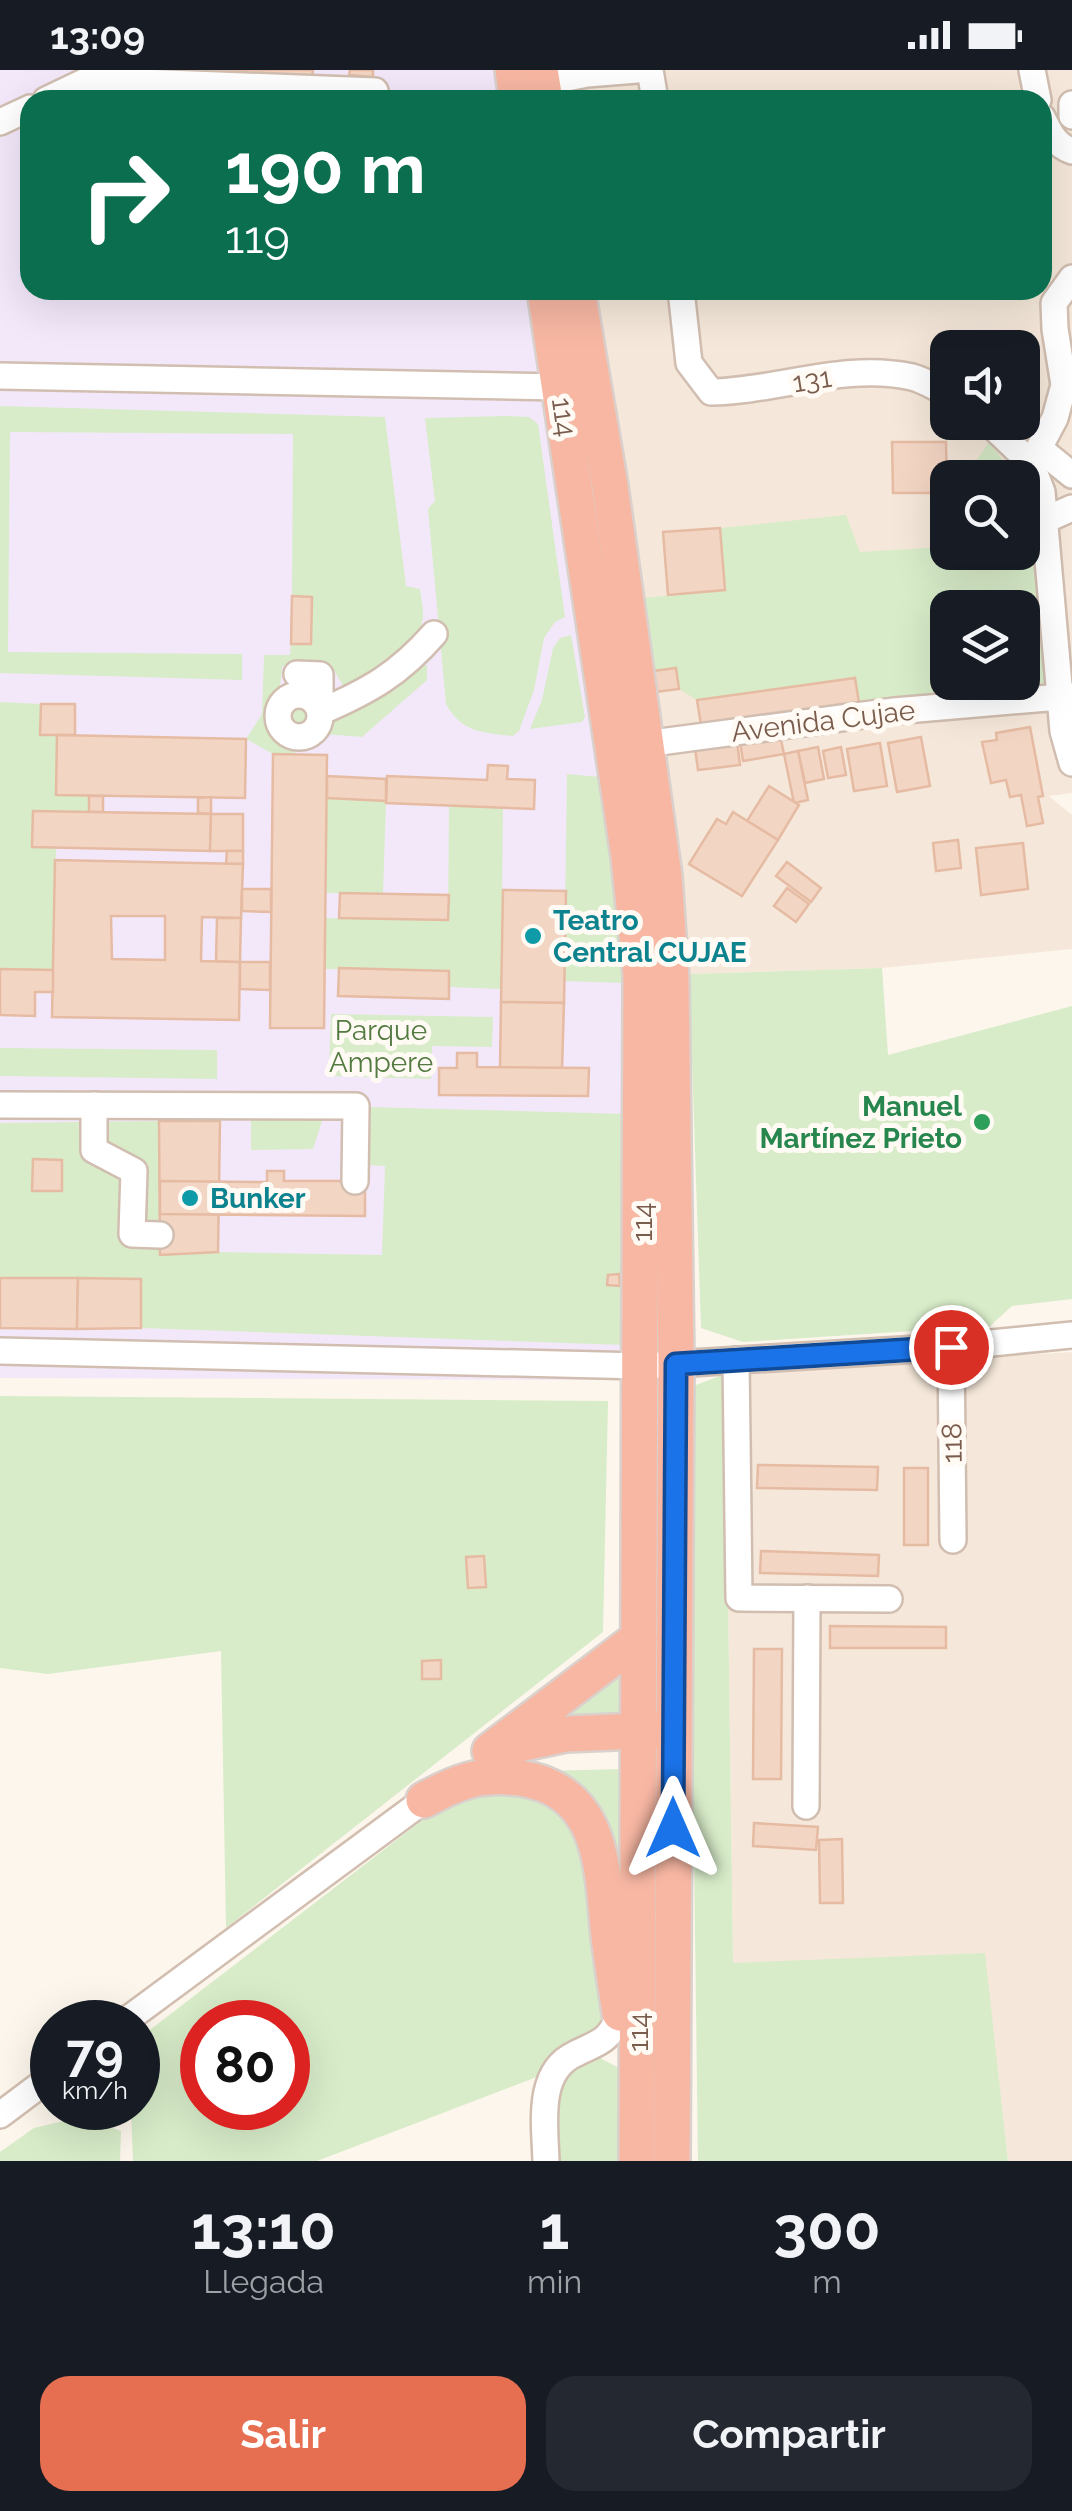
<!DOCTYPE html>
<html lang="es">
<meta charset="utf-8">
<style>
body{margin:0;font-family:Raleway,sans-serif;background:#242831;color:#f1f3f6;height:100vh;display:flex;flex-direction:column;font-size:38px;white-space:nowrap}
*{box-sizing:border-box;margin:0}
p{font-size:32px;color:#9ea1a6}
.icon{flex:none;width:55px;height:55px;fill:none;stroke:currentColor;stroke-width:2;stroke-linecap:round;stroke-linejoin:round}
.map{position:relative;height:2091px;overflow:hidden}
.side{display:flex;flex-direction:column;background:#171b24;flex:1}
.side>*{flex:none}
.guide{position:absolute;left:20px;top:20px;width:1032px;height:210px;border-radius:30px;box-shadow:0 10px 40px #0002;background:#0b6e4f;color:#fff;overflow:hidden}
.fabs{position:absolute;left:930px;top:260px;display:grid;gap:20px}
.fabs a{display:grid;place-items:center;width:110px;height:110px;border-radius:20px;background:#171b24;box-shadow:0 10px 40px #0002;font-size:50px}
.speed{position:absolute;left:30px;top:1930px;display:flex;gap:20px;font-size:50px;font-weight:700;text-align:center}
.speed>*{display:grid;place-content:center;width:130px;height:130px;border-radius:50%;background:#171b24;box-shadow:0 10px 40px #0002;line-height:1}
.speed small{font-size:25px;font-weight:400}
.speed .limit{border:15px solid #d22;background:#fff;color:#111}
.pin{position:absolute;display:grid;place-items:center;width:85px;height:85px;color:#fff;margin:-42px;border:5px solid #fff;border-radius:50%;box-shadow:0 2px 10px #0007}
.me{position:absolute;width:110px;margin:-55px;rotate:0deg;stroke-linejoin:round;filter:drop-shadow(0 0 8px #0008)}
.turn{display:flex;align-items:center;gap:35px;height:210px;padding:0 40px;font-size:45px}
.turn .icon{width:130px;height:130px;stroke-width:2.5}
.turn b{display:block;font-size:70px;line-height:85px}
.eta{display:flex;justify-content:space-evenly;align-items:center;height:170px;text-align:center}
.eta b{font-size:60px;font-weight:700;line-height:70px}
.action{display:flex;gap:20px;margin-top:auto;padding:20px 40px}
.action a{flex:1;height:115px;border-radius:30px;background:#e76f51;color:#fff;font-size:40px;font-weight:700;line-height:115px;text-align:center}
.action a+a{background:#242831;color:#f1f3f6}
.status{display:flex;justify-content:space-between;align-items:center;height:70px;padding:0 50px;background:#171b24;direction:ltr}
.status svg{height:28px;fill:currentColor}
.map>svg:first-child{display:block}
.residential{fill:#f5e8da;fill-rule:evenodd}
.education{fill:#f3e8fa}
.green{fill:#d8ecc9;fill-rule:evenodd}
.building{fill:#f3d5c3;stroke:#e6bba3;stroke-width:2.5;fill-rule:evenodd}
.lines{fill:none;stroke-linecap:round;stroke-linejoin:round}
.minor-casing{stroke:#d1beb0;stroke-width:30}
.highway-casing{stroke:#dad1cd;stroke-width:40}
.minor{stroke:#fff;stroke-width:25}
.highway{stroke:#f7b7a3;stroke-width:35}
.route-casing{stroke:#114b97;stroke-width:25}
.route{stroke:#1a73e8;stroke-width:18}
.culture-dot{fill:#0f9aa8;stroke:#fffaf3;stroke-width:4}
.leisure-dot{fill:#2e9e5b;stroke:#fffaf3;stroke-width:4}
.labels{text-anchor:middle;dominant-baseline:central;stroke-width:10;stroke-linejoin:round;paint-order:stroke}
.street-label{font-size:28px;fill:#7a5c4d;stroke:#fffaf3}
.culture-label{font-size:28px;font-weight:bold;fill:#0d838f;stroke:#fffaf3;text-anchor:start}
.park-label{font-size:28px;fill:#537a41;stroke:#fffaf3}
.leisure-label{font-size:28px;font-weight:bold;fill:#27864d;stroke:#fffaf3;text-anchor:end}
</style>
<div class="status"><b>13:09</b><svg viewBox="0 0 49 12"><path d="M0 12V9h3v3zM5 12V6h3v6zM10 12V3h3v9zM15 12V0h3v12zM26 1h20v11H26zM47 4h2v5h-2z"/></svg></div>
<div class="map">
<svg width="1072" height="2091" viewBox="0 0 1072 2091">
<rect width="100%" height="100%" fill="#fdf6ec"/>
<g class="residential">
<path d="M587 0H1072V723L1049 726 1072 745V879L882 898 689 904 653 601 594 220H1042V30H564L563 20ZM948 278H1022V352H948ZM948 408H1022V482H948ZM948 538H1022V612H948Z"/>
<path d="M1072 1282V2091H1008L984 1884 733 1894 725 1304Z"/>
</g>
<path class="education" d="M0 0H501L506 30H30V220H533L614 808 623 913 627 1044 625 1310 0 1308Z"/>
<g class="green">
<path d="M0 336 385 347 406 516 420 519C421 529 425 542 422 552 414 589 374 605 343 616L331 595 282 596C282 616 275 630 271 650L296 684H273L246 669 262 644 264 585H290L291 574 311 573 312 527 292 526 293 364 10 362 8 582 242 584V610L0 603Z"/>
<path d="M506 346 529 347 538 354 565 547 555 552 544 568 534 620 519 661 513 666C483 663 461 662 446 634L428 439 435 431 425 348Z"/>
<path d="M989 372 1015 407H965Z"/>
<path d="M1023 418 1034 433 1050 612 859 633 854 608 697 630 679 619 676 598 653 601 642 528 725 520 720 458 846 445 860 482 943 477 947 463 948 482H1022ZM948 538H1022V612H948Z"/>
<path d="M571 565 585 647 582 652 530 659 542 630 553 578 560 568Z"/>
<path d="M427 595V610L362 667 324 664 330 644C350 639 369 635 386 624 400 615 411 597 427 595Z"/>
<path d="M0 632 41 634 40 665H57L56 725 89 726V742L33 741 32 777 56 778 53 900 0 899Z"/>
<circle cx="298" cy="646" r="12"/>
<path d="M567 704 601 707 623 913 564 911Z"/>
<path d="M327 728 386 731 383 824 326 823Z"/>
<path d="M449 736 503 738 501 919 449 917 448 901 325 899V848L448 850Z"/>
<path d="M882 898 888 985 1072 936V1229L1012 1236 990 1256 743 1272 701 1258 689 904Z"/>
<path d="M331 944 493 947 492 977 432 976 431 1009 329 1006Z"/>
<path d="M0 978 217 980V1009L0 1006Z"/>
<path d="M366 1037 627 1044 624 1275 141 1258 140 1209 0 1208V1053L159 1051 161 1185 218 1182 382 1185 385 1096 365 1095Z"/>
<path d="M325 1042 313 1079 251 1080V1043Z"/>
<path d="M725 1304 733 1893 985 1883 1008 2091H698L688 1318Z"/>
<path d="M0 1326 608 1331 603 1562 226 1858 221 1581 48 1604 0 1598Z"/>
<path d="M620 1606 619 1651 555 1655Z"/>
<path d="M623 1699 627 1871 617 1831 541 1701Z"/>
<path d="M488 1721 526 1727 560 1744 583 1771 610 1951C585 1970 553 1973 542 2005L317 2091H133L131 2038H138V1969L451 1728ZM202 1952H288V2038H202Z"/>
<path d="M600 1988 619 1998 622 2010 621 2091H555C554 2061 544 2008 576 1991 582 1987 593 1988 600 1988Z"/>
<path d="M80 2047 121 2061 120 2091H0V2082L34 2058Z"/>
</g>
<g class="building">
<path d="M198 0H313L312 8 198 5Z"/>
<path d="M350 0H373V7L349 5Z"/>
<path d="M892 372H946L947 423H893Z"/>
<path d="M720 458 725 520 668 525 663 462Z"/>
<path d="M292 526 312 527 311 574H291Z"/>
<path d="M676 598 679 619 655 622 653 601Z"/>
<path d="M855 608 859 633 701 655 697 630Z"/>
<path d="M41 634H75V665H40Z"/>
<path d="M1030 657 1043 726 1038 727 1043 753 1027 756 1021 725 1010 727 1006 710 991 713 982 672 997 670 996 663Z"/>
<path d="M57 665 246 669 245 728 56 725Z"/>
<path d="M780 665 784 684 743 691 740 672Z"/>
<path d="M921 667 930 716 897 722 888 673Z"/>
<path d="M737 672 740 695 698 700 695 678Z"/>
<path d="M880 673 887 716 854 721 847 679Z"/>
<path d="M818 677 824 709 805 713 798 681Z"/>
<path d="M841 677 846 705 828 708 823 681Z"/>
<path d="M798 681 808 730 794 733 784 684Z"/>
<path d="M273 684 327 685 324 958H270Z"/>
<path d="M488 695 508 696 507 709 535 710 534 739 386 733 387 706 487 710Z"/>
<path d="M327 706 386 709V731L327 728Z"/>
<path d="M769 716 799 735 778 770 747 751Z"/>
<rect x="89" y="726" width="14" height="16"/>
<path d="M211 727V744L198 743V728Z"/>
<path d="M33 741 211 744 210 781 32 777Z"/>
<path d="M733 742 778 770 742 826 689 794 717 749 726 754Z"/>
<path d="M211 744H243V781H210Z"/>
<path d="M958 770 961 798 936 801 933 773Z"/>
<path d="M1023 773 1028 819 981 825 976 778Z"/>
<path d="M227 781H243V794H226Z"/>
<path d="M55 790 243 794 241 848 202 847 201 891 240 892 239 950 52 947ZM111 846H165V890L112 889Z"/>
<path d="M787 792 821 818 811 832 776 806Z"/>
<path d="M787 818 809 834 796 852 774 836Z"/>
<path d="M242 819H271V842L242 841Z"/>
<path d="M503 820 566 821 564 933 501 932Z"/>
<path d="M340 823 449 825 448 850 339 848Z"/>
<path d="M217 848H241L240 892 216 891Z"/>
<path d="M240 892H270V920L240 919Z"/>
<path d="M339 898 449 901V929L338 926Z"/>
<path d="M0 899 53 900V922H35V946L0 945Z"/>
<path d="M501 932 564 933 562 999 500 997Z"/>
<path d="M457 983H477V997L589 998 588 1026 439 1025V998H457Z"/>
<path d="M159 1051H220L218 1182 160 1185Z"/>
<path d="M33 1089 62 1090V1121H32Z"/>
<path d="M267 1101H284V1111H365V1146L160 1144V1111L267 1112Z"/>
<path d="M619 1204 620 1216 607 1215 608 1205Z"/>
<path d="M0 1208H78L77 1259 0 1258Z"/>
<path d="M78 1208 141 1209V1258L77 1259Z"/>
<path d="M758 1395 878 1397 877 1420 757 1418Z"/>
<rect x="904" y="1398" width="24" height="77"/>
<path d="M761 1481 879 1485 878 1506 760 1503Z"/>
<path d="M484 1486 486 1517 468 1518 466 1487Z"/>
<path d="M830 1556 946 1557V1578H830Z"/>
<path d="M754 1579H782L781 1709H753Z"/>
<path d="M441 1590V1609H422V1591Z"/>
<path d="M754 1753 818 1757 816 1780 753 1776Z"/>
<path d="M842 1769 843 1833H820L819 1770Z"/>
</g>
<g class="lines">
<defs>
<g id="minor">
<path d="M650 0 655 30"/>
<path d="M1032 0 1038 30"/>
<path d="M542 13 587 4 637 0"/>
<path d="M46 30 88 10 375 21"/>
<path d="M1072 34V46"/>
<path d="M1042 47C1050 63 1055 75 1072 81"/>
<path d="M0 52 30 38"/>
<path d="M681 220 689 293 711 322C778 321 845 292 912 307 924 310 936 318 948 323"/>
<path d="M0 306 560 317"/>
<path d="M988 352 1031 393 1042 422 1063 661 1072 693"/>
<path d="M1040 379 1072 405"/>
<path d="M1031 393 1055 348 1064 315 1055 259 1054 233 1072 208"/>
<path d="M1045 450 1072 438"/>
<path d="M297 604 320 605V642C369 621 399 604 434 564"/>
<circle cx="299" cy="646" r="21"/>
<path d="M645 674 894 641 1072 626"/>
<path d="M0 1035 356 1036 355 1111"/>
<path d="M94 1035V1080L134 1101 132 1164 160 1165"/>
<path d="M951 1277 953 1470"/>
<path d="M0 1281 642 1296 951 1277 1072 1265"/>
<path d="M736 1290 739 1528 889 1529"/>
<path d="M806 1736 807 1528"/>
<path d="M124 1952 438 1720"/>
<path d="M0 2045 52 2006"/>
<path d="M546 2091C545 2055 536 2002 575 1984 601 1971 607 1973 620 1945"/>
</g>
<g id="highway">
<path d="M513 0 517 30"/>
<path d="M540 0 545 30"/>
<path d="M545 220 629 787 641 905 637 2091"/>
<path d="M577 220 610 416 664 806 671 909 676 1294 672 2091"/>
<path d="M500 1678 566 1664 662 1660"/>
<path d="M490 1681 639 1568"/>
<path d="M424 1730C459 1711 480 1703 520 1708 605 1721 602 1800 609 1866 612 1891 616 1917 620 1943"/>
</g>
</defs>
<use href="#minor" class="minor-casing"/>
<use href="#highway" class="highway-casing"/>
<use href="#minor" class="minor"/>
<use href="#highway" class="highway"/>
</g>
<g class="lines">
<defs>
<path id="route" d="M673 1758 676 1294 951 1277"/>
</defs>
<use href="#route" class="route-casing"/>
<use href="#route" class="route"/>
</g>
<g class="culture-dot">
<circle cx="533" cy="866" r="10"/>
<circle cx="190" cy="1128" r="10"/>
</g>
<circle class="leisure-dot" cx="982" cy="1052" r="10"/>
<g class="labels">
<g class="street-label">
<text transform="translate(812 310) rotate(-9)">131</text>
<text transform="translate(564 347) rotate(82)">114</text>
<text transform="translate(823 651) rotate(-7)">Avenida Cujae</text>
<text transform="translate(642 1152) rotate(-90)">114</text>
<text transform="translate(952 1373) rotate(-91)">118</text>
<text transform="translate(638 1962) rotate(-90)">114</text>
</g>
<g class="culture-label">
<text x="553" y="850">Teatro<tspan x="553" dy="32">Central CUJAE</tspan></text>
<text x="210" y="1128">Bunker</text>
</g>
<g class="park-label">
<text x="381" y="960">Parque<tspan x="381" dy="32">Ampere</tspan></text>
</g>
<g class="leisure-label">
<text x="962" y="1036">Manuel<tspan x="962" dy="32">Martínez Prieto</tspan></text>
</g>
</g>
</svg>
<div class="fabs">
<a><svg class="icon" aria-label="sound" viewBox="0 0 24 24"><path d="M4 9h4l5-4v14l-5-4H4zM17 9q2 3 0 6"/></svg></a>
<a><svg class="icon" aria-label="search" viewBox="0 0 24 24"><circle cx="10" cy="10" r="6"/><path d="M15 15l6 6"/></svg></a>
<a><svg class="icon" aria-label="layers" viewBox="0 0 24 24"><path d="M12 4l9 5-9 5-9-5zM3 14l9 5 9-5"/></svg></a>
</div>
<div class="speed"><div>79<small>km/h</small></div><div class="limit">80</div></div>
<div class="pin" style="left:951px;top:1277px;background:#d93025"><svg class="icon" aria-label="arrive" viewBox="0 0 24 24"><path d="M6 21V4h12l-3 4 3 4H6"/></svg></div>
<svg class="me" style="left:673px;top:1758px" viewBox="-20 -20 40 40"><path d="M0-17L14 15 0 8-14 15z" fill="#1a73e8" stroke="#fff" stroke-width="4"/></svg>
<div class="guide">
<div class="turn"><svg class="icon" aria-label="right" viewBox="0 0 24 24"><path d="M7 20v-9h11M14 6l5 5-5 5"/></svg><div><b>190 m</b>119</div></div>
</div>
</div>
<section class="side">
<div class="eta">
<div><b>13:10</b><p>Llegada</p></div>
<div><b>1</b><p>min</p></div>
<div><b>300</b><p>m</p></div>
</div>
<div class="action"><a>Salir</a><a>Compartir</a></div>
</section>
